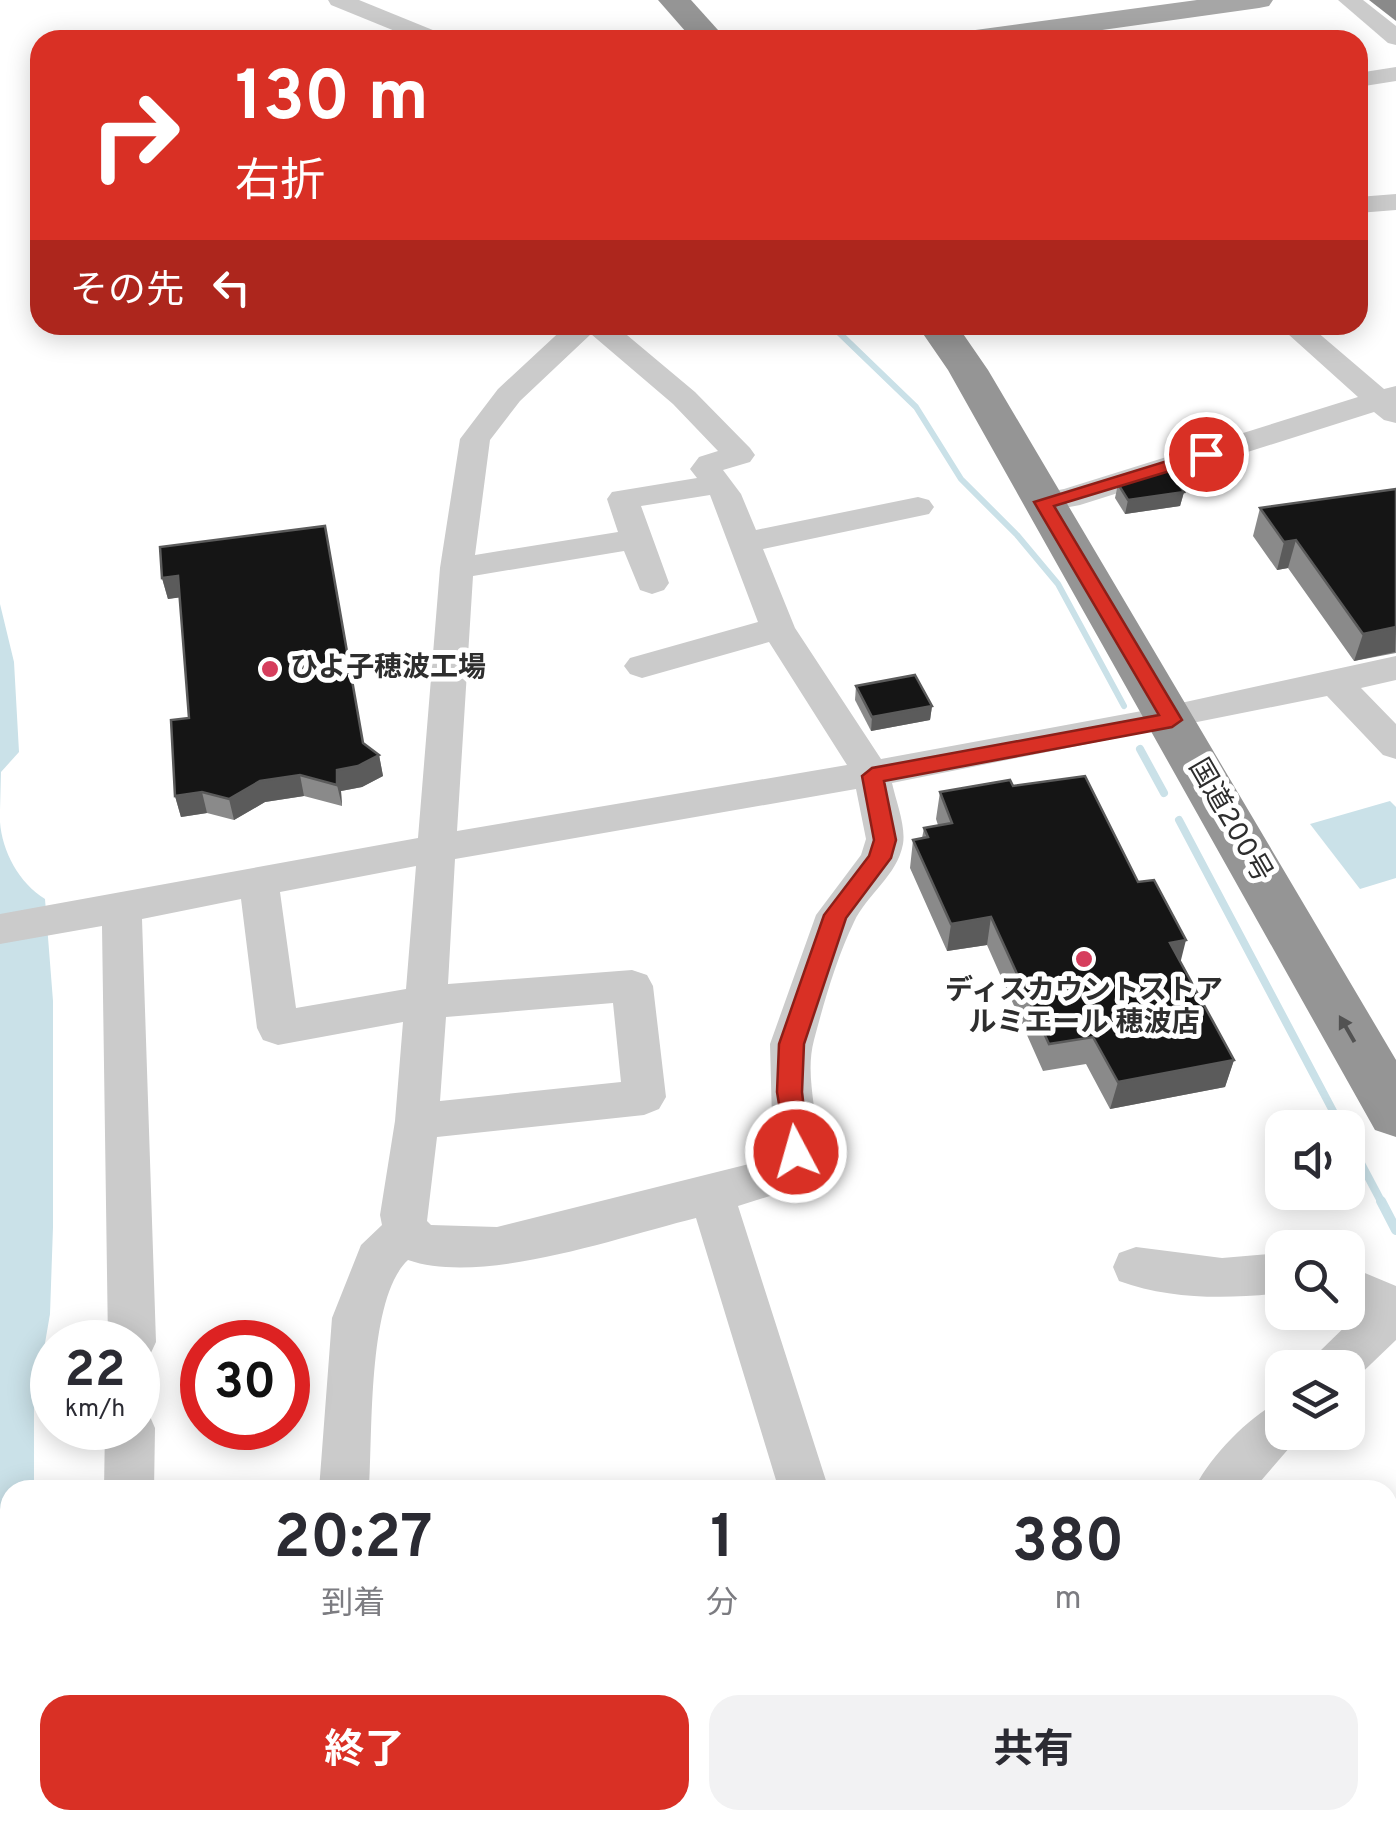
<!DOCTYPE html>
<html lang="ja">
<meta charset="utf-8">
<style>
body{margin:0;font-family:Overpass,"Noto Sans JP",sans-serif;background:#f2f2f3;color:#2b2b33;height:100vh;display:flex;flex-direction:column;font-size:38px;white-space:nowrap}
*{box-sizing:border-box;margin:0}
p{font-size:32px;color:#7c7c81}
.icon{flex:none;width:55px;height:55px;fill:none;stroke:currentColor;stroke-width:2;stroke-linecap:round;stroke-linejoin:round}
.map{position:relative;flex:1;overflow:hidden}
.details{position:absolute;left:0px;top:1480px;width:1398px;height:350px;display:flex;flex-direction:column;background:#fff;border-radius:30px 30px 0 0;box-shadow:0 5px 25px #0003}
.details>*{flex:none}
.top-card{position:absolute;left:30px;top:30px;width:1338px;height:305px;border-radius:30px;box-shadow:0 5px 25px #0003;background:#d93025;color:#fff;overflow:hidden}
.fabs{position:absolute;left:1265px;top:1110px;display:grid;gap:20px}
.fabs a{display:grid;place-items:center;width:100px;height:100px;border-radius:20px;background:#fff;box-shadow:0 5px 25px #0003;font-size:50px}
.speed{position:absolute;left:30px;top:1320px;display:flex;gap:20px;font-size:50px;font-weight:700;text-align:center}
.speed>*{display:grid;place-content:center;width:130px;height:130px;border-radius:50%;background:#fff;box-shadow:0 5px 25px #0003;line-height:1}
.speed small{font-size:25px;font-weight:400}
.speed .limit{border:15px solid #d22;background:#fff;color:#111}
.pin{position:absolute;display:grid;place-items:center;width:85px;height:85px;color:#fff;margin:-42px;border:5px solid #fff;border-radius:50%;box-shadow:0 2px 10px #0007}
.me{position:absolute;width:110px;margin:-55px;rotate:354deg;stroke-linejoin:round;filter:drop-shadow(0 0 8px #0008)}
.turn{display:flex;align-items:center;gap:35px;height:210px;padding:0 40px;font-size:45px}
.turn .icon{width:130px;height:130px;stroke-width:2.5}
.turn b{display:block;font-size:70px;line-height:85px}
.then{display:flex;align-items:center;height:95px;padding:0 40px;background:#0003;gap:20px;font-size:38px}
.eta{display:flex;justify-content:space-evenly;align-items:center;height:170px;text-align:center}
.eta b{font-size:60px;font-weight:700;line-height:70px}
.action{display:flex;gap:20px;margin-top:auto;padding:20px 40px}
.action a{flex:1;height:115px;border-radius:30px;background:#d93025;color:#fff;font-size:40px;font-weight:700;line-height:115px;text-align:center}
.action a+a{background:#f2f2f3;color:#2b2b33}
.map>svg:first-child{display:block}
.water{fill:#cae1e8}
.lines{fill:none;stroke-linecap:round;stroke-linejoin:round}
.stream-far2{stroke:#cae1e8;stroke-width:6}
.stream-far1{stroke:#cae1e8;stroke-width:8}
.stream{stroke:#cae1e8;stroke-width:10}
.minor{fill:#cbcbcb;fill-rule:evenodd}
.major{fill:#a6a6a6;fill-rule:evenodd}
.highway{fill:#959595;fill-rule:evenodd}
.wall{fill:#8a8a8a}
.shaded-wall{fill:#5b5b5b}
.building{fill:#151515;stroke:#5b5b5b;stroke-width:2.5}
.oneway{fill:#525252}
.route{fill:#d93025;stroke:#8d1f18;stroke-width:2.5}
.poi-dot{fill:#d63e5d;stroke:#fff;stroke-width:4}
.labels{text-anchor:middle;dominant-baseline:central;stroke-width:10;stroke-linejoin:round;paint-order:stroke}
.poi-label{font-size:28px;font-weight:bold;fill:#2e2e2e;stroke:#fff;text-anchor:start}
.street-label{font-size:28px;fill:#2e2e2e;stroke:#fff}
</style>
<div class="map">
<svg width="1396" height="1830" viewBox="0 0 1396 1830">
<rect width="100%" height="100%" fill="#fff"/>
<g class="water">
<path d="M0 604 14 662 19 752 1 772 0 810Z"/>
<path d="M1390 801 1396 807V878L1360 889 1310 824Z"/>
<path d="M0 822C2 851 19 883 45 899L53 1001V1227L50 1314 34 1407V1490H10V1770L0 1830Z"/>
</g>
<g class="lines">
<path class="stream-far2" d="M831 325 916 407 961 479 1017 535 1058 584 1124 706"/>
<g class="stream-far1">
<path d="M1140 749 1164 793"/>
<path d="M1179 820 1342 1128"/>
<path d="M1348 1139 1382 1203"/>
</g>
<path class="stream" d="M1381 1201 1396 1230"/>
<g class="minor">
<path d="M328 0H359L445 35 449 40H417L331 5Z"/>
<path d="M1338 0H1363L1396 26V45L1388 43Z"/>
<path d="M1396 67V81L1358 87V73Z"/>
<path d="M1396 194V210L1358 213V197Z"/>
<path d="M567 325H615L695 392 750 448 755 455 750 462 723 470 741 494 756 530 918 497 929 500 934 507 929 514 763 549 795 628 881 759 1158 708 1396 656V680L1361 688 1396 724V759L1383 755 1327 696 892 783C896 801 906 826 903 844 897 876 867 894 854 922 837 957 824 1002 814 1040 801 1088 831 1138 808 1184L738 1206 829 1490H779L696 1218C619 1237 483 1286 408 1260 367 1298 373 1433 369 1490H319L332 1318 361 1245 382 1225 380 1215 395 1121 403 1022 278 1045 263 1040 257 1028 241 899 142 919 156 1342 149 1357 138 1361V1342H108L102 926 0 944V914L418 838 440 568 460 439 498 389ZM591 334 673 404 718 451 699 457 690 469 697 478 612 492 607 499 618 532 475 555 490 440 520 401ZM710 495 758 622 630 658 624 666 630 674 642 678 769 642 847 765 457 831 473 576 624 551 640 590 652 594 664 590 669 583 641 506ZM856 789 866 839 861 855 816 915 770 1044 773 1158 497 1227 431 1225 427 1221 437 1137 644 1115 659 1109 666 1097 653 986 647 975 632 970 448 984 455 859ZM416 866 406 989 296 1008 280 892ZM613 1003 621 1082 440 1101 446 1017Z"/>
<path d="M1278 325H1309L1384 389 1396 386V423L1384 420 1374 412 1080 505 1043 512 1032 509 1027 502 1032 495 1064 489 1358 397Z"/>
<path d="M1136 1247 1222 1258 1282 1253V1293C1229 1299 1171 1300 1119 1281L1113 1267 1119 1253Z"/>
<path d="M1348 1266 1396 1286V1340L1348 1386V1368H1312L1319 1352 1358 1314 1348 1309Z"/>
<path d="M1282 1401V1432H1303L1253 1490H1194C1206 1461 1252 1412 1282 1401Z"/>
<path d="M138 1408 148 1412 155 1428 154 1490H104L105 1428H138Z"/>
<path d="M75 1820H133L132 1830H74Z"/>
<path d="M280 1820H338L336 1830H278Z"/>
<path d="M868 1820H932L927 1830H864Z"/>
<path d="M1054 1820H1118L1122 1830H1059Z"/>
</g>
<path class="major" d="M1197 0H1273L1269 6 1259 8 1031 40H953L958 34 968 31Z"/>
<g class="highway">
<path d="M658 0H691L727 40H693Z"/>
<path d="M917 325H957L988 370 1396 1060V1137L1375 1130 948 370Z"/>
</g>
</g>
<g class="wall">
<path d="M1369 0H1396V21Z"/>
<path d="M1118 484 1184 492 1180 506 1125 514 1115 498Z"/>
<path d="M1396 489V653L1354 661 1288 568 1277 570 1253 536 1260 508Z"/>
<path d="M162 578 363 743 379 755 383 776 362 787 341 791 342 806 304 796 265 802 234 820 207 813 181 817 175 796 189 718 180 597 168 599Z"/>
<path d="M856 686 932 706 930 720 871 731 855 700Z"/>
<path d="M1013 786 1138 882 1234 1060 1225 1087 1110 1109 1086 1064 1043 1071 987 945 947 951 910 868 913 840 922 838 924 828 938 825 936 819 940 792Z"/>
</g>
<g class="shaded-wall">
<path d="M1184 492 1180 506 1125 514 1128 500Z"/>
<path d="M1296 540 1288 568 1277 570 1284 542Z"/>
<path d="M178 576 183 597 168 599 162 578Z"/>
<path d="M1396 627 1395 652 1354 661 1363 634Z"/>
<path d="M932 706 930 720 871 731 872 717Z"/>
<path d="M379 755 383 776 362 787 341 791 342 806 337 785V770L366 762Z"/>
<path d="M300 775 304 796 265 802 234 820 229 799 260 781Z"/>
<path d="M202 792 207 813 181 817 175 796Z"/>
<path d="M991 917 987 945 947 951 951 924Z"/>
<path d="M1186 940 1179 968 1170 943Z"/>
<path d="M1234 1060 1225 1087 1110 1109 1118 1082Z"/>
</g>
<g class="building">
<path d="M1168 468 1184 492 1128 500 1118 484Z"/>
<path d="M1396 489V627L1363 634 1296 540 1284 542 1260 508Z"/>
<path d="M325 526 363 743 379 755 358 766 337 770V785L300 775 260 781 229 799 202 792 175 796 171 720 189 718 178 576 162 578 160 547Z"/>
<path d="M915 675 932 706 872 717 856 686Z"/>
<path d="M1085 776 1138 882 1154 880 1186 940 1170 943 1234 1060 1118 1082 1093 1037 1049 1044 991 917 951 924 913 840 928 837 924 828 952 823 940 792 1010 780 1013 786Z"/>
</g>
<defs><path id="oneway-solid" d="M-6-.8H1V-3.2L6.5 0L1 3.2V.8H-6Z" transform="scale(2.5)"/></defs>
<use class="oneway" href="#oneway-solid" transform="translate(1347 1029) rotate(-120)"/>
<path class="route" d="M1206 449 1215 454 1213 458 1054 506 1182 720 1172 727 884 781 896 840 891 858 846 918 804 1044 802 1092 809 1152 805 1159 796 1162 788 1159 777 1092 779 1044 824 915 869 856 874 840 862 776 872 768 1159 715 1034 502Z"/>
<g class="poi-dot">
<circle cx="270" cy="669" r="10"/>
<circle cx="1084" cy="959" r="10"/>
</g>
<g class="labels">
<g class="poi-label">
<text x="290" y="669">ひよ子穂波工場</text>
<text x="1084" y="992" text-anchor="middle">ディスカウントストア<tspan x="1084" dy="32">ルミエール 穂波店</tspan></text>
</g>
<g class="street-label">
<text transform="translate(1229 821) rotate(60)">国道200号</text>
</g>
</g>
</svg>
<div class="fabs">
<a><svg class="icon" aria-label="sound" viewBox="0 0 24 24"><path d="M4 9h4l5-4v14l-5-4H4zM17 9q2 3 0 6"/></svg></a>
<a><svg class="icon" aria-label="search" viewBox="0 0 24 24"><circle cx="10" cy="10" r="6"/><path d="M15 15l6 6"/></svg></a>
<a><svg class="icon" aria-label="layers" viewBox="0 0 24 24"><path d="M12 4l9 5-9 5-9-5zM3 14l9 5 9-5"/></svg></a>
</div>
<div class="speed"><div>22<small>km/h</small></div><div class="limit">30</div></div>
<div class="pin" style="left:1206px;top:454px;background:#d93025"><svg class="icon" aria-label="arrive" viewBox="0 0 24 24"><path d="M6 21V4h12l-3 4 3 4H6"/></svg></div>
<svg class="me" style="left:796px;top:1152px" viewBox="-20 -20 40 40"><circle r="17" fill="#d93025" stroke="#fff" stroke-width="3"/><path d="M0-11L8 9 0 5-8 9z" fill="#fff"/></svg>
<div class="top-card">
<div class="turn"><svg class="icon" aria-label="right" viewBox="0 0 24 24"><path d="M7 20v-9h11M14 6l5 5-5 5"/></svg><div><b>130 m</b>右折</div></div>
<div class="then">その先<svg class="icon" aria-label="left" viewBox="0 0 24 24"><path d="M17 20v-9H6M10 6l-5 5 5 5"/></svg></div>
</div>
<section class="details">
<div class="eta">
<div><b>20:27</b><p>到着</p></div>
<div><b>1</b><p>分</p></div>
<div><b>380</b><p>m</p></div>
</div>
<div class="action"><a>終了</a><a>共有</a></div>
</section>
</div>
